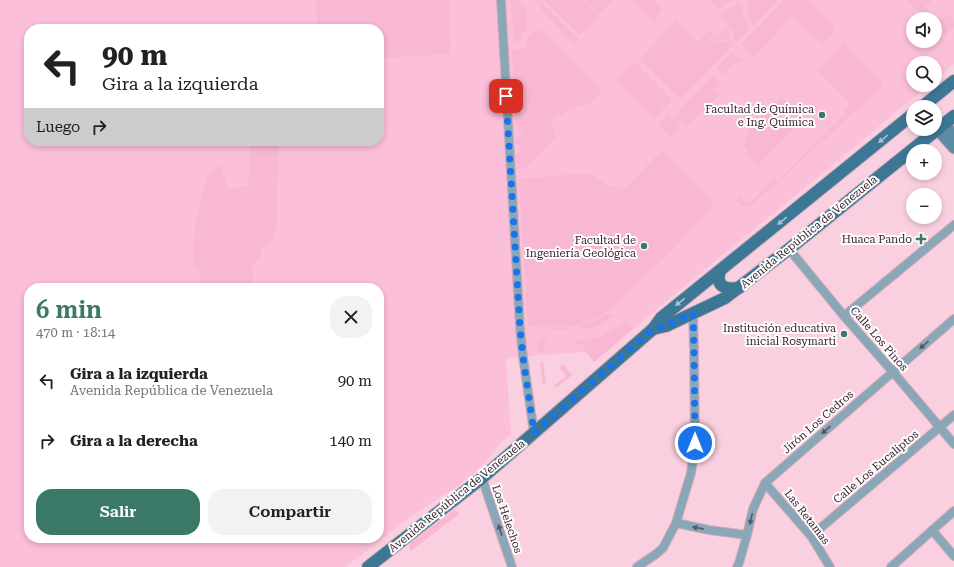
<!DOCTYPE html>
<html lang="es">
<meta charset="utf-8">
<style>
body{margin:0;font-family:"Roboto Serif",serif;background:#f2f2f2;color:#202124;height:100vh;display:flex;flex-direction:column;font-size:15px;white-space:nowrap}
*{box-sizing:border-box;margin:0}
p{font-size:13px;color:#757577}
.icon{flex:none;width:22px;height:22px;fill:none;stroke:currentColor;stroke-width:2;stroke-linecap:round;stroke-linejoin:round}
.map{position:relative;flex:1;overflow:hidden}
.drawer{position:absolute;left:24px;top:283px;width:360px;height:260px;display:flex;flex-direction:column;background:#fff;border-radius:16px;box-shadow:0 2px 6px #0003}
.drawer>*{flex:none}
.banner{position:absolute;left:24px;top:24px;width:360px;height:122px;border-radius:16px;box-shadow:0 2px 6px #0003;background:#fff;color:#202124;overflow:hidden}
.fabs{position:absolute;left:906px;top:12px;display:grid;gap:8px}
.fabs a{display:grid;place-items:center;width:36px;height:36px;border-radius:50%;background:#fff;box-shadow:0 2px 6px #0003;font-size:20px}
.pin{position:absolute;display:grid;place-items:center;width:34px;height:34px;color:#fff;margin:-17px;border-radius:8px;box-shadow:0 2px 6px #0006}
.me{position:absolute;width:44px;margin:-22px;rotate:0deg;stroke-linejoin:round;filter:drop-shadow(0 0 3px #0008)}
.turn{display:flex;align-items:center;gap:14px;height:84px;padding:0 12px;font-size:18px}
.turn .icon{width:52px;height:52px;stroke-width:2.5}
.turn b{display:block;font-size:28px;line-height:34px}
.then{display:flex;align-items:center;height:38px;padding:0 12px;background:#0003;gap:8px;font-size:15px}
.round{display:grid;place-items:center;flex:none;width:42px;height:42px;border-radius:16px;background:#f2f2f2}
.headline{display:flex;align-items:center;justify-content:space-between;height:68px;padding:0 12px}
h1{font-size:24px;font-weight:600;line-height:30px;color:#3a7967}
.primary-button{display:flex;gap:8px;margin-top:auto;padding:8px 12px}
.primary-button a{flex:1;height:46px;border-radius:16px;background:#3a7967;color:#fff;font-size:16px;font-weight:600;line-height:46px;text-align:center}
.primary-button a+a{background:#f2f2f2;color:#202124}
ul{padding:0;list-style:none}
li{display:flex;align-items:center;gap:12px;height:60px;padding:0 12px}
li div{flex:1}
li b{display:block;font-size:15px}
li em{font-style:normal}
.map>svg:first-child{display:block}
.built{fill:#fcbfd9;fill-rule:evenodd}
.green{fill:#f8b7d3}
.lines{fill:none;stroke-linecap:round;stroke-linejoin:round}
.street-casing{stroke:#d4adbd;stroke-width:10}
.secondary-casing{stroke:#d4adbd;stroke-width:13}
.primary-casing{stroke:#d4adbd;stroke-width:14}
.street{stroke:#89a7b7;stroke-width:8}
.secondary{stroke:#5e8ca4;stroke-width:11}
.primary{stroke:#3c7895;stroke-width:12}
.oneway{fill:#a7c2cf}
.oneway2{fill:#5a5764}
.route{stroke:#1a73e8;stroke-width:7;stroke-dasharray:0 12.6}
.poi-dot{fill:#3a7967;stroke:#fefefe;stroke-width:1.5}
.labels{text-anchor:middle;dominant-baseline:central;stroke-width:4;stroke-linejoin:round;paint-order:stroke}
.poi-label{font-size:11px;fill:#3b212c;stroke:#fefefe;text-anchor:end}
.street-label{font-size:11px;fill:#3b212c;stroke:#fefefe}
</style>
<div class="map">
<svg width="954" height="567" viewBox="0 0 954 567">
<rect width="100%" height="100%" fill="#fad0e1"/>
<path class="built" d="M0 0H954V64L935 80V63H913V85H929L795 196 693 279 594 362 586 352 506 358 511 435 501 442 485 463 462 483 410 517 346 567H0ZM913 19H935V41H913ZM29 29H379V141H29ZM29 288H379V538H29Z"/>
<g class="green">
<path d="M316 0H449L451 54 379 58V29H317Z"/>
<path d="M511 0H519L526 8 527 16V26L523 34 522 39 519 41 514 42Z"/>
<path d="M539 0 579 39 573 44 543 12 540 6Z"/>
<path d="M544 0H582L598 17 579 35Z"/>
<path d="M584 0H614L599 15Z"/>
<path d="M631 0H653L662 9 654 23Z"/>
<path d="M709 0H732L727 3 719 10Z"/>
<path d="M753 0H776L777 1 753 26 749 18 747 2Z"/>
<path d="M784 0H807L836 29 822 45 792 17 754 57 741 44Z"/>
<path d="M906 0H932L924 8 939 21 947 14 954 20V27L947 33H944L935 25V19H928Z"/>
<path d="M739 4 742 5 744 18 749 30 736 43 733 40 734 33 725 20 721 17C725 10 731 6 739 4Z"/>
<path d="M676 21 698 42 706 34 711 40 716 43 731 40 734 44 680 99 639 59Z"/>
<path d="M726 27 729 30 730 39C715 40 718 46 706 32L709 30 715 36H717Z"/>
<path d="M540 29 602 91 588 104 572 108 550 121 557 137 524 170 513 159 522 149 514 141 523 132 515 125 512 50 525 49 529 35Z"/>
<path d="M843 43 884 85 779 181 750 206H742L735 201 740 197 748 205 775 178 778 181 845 113 844 111 851 104 817 71Z"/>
<path d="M732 52 737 58 739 57 742 60 738 64 736 62 723 75 716 68Z"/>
<path d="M635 62 672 99 655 118 616 80Z"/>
<path d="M714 75 721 83 715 89 720 94 687 126 681 120 679 122 673 117Z"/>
<path d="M781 97 790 105 778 115C776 121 779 127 786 129L799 115 804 119 758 165 745 153 748 150 744 145 748 129Z"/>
<path d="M669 114 681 126 670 137 658 125Z"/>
<path d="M251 141H278L277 221 275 237 261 250 260 258 252 264 254 288H203L199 271 194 264 193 253 196 219 206 179 213 169 220 164 228 189 248 186Z"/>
<path d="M662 150C680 167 698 184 713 203L712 208 666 256 613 306 601 316 574 326H528L519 179 588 173 605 184 623 190Z"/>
<path d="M610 313 613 317 596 327 579 329 580 325 596 320Z"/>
<path d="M627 322 633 329 594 362 584 349 583 344 576 345 575 340 595 339Z"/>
<path d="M535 327H570V330L535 328Z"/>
<path d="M548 338V340L544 341 545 352H538L537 342 541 339Z"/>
<path d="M543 362 546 384 543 385 540 363Z"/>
<path d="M563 364 572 375 556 388 554 386 566 376 559 367Z"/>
<path d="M454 510 460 513 410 552 409 544Z"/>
</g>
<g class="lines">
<defs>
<g id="street">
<path d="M501 0 520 328 523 357 534 433"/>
<path d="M789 249 844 316 893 372 954 444"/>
<path d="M844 316 954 225"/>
<path d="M482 478 512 567"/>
<path d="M765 483 811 536 830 567"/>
<path d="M676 523 709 530 747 535"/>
<path d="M932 530 954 556"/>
<path d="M811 536 954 415"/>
<path d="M637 567 656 554 663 548 676 523 691 473 695 443 694 350 693 313"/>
<path d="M737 567 739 563 747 535 753 509 765 483 954 319"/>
<path d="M891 567 954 511"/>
</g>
<g id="secondary">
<path d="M944 124 954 135"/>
<path d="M937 129 954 148"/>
</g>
<g id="primary">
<path d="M922 107 954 81"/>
<path d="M720 271C715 286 725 290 739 288"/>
<path d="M653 329 666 326 725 298 789 249 954 116"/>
<path d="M368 567 482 478 653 329 661 318 913 114"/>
</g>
</defs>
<use href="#street" class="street-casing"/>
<use href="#secondary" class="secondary-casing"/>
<use href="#primary" class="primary-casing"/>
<use href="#street" class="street"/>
<use href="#secondary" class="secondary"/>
<use href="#primary" class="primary"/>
</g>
<defs><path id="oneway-solid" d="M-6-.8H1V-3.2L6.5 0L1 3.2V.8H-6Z"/></defs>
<g class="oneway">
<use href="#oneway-solid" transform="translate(883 139) rotate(141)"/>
<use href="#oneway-solid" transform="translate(782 221) rotate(141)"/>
<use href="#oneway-solid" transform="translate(680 302) rotate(142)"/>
</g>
<g class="oneway2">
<use href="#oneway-solid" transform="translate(924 345) rotate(139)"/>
<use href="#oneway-solid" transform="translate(826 430) rotate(139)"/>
<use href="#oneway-solid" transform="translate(751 519) rotate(103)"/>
<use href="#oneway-solid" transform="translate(698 528) rotate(-169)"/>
<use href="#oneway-solid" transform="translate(500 530) rotate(-109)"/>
</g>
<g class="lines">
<path class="route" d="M506 96 520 328 523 357 534 433 653 329 666 326 693 313 694 350 695 443"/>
</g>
<g class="poi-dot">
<circle cx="822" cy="115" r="4"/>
<path d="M919 233h4v4h4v4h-4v4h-4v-4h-4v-4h4z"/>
<circle cx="644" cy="246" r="4"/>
<circle cx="844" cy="334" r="4"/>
</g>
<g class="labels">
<g class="poi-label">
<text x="814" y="109">Facultad de Química<tspan x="814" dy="13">e Ing. Química</tspan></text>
<text x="912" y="239">Huaca Pando</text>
<text x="636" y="240">Facultad de<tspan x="636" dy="13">Ingeniería Geológica</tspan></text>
<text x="836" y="328">Institución educativa<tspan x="836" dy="13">inicial Rosymarti</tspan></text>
</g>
<g class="street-label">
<text transform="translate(809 232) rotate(-39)">Avenida República de Venezuela</text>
<text transform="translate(879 339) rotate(49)">Calle Los Pinos</text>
<text transform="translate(818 422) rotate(-41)">Jirón Los Cedros</text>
<text transform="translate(876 467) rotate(-40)">Calle Los Eucaliptos</text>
<text transform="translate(457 496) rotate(-39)">Avenida República de Venezuela</text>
<text transform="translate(807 517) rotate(52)">Las Retamas</text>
<text transform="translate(507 519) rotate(71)">Los Helechos</text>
</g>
</g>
</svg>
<div class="fabs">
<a><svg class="icon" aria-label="sound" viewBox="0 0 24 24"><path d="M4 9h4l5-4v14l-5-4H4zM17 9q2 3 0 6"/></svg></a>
<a><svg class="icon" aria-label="search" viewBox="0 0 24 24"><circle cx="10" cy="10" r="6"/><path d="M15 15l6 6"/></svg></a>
<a><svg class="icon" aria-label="layers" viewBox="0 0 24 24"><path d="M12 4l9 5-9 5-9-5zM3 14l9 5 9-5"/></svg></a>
<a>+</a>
<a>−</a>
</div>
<div class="pin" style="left:506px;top:96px;background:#d93025"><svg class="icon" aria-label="arrive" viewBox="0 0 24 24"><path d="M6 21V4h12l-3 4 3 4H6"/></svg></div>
<svg class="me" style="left:695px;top:443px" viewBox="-20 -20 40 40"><circle r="17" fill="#1a73e8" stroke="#fff" stroke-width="3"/><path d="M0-11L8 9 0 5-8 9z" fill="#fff"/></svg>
<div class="banner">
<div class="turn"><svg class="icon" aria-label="left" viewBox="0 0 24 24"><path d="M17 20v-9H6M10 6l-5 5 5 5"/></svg><div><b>90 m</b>Gira a la izquierda</div></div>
<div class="then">Luego<svg class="icon" aria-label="right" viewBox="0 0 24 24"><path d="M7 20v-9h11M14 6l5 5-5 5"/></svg></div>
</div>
<section class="drawer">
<div class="headline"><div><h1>6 min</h1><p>470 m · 18:14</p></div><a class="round"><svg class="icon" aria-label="close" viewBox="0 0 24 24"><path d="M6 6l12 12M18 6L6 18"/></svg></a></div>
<ul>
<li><svg class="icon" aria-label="left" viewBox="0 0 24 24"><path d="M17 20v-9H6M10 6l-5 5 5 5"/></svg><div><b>Gira a la izquierda</b><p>Avenida República de Venezuela</p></div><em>90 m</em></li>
<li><svg class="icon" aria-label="right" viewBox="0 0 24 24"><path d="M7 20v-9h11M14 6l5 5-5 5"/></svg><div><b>Gira a la derecha</b></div><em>140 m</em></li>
</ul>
<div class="primary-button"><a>Salir</a><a>Compartir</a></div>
</section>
</div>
